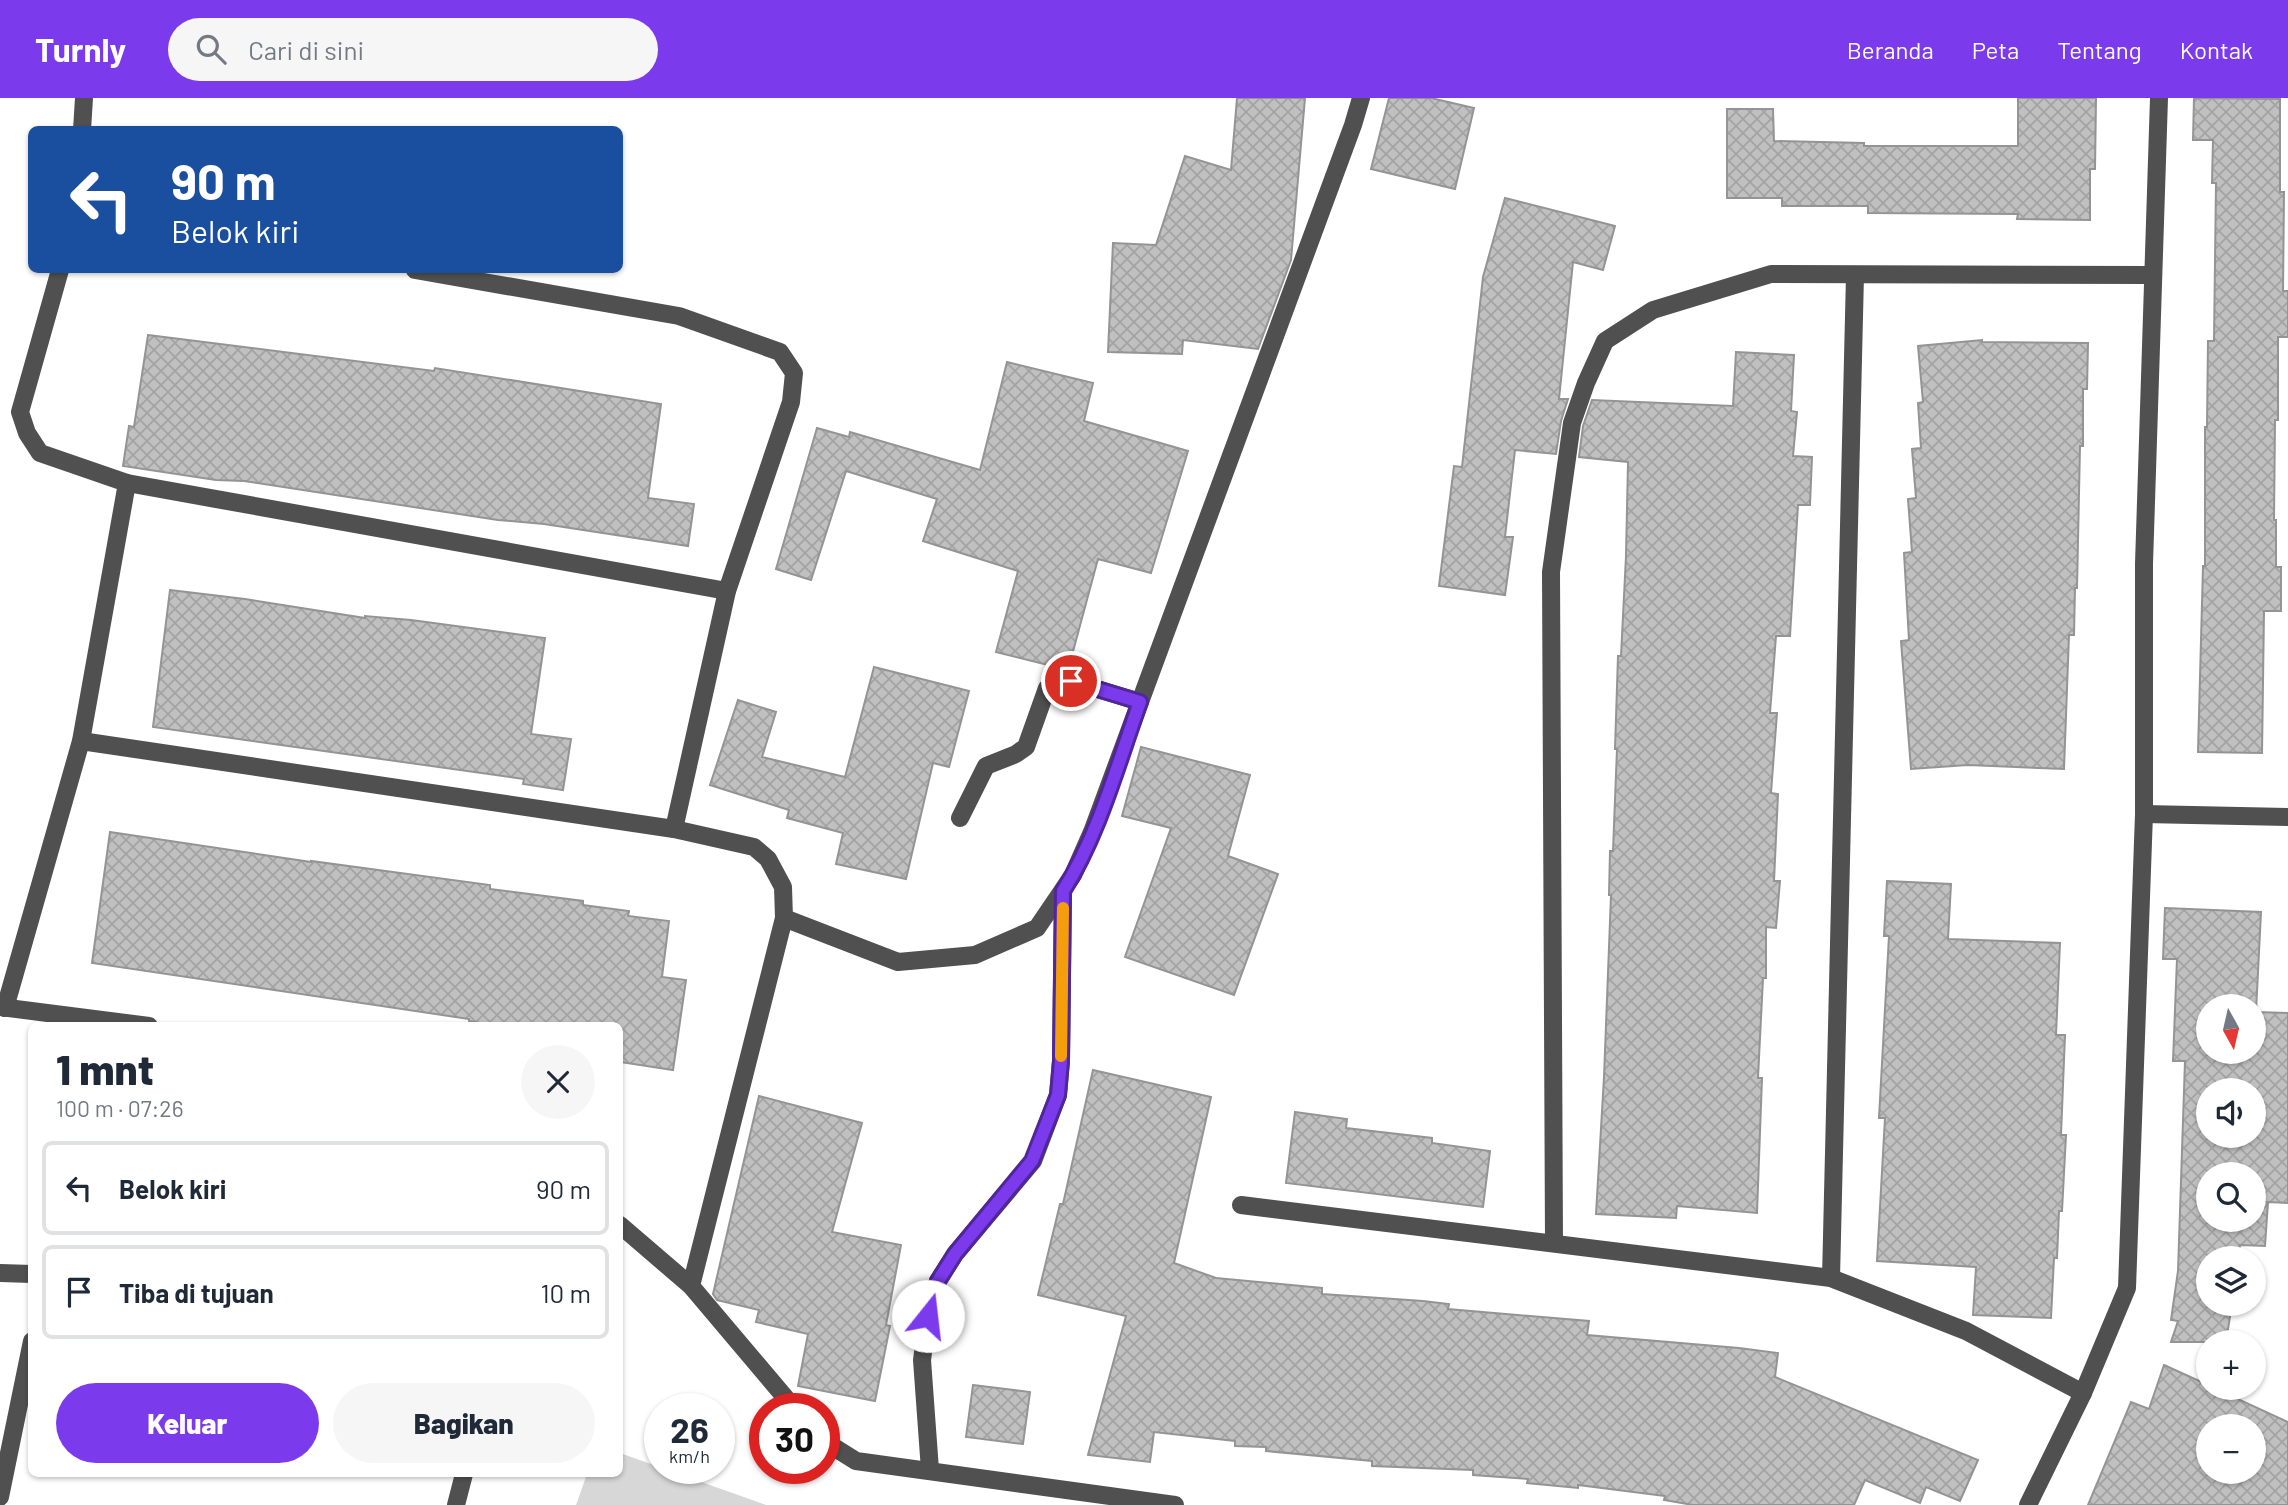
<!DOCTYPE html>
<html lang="id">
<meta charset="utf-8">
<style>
body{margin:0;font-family:Barlow,sans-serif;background:#f6f6f7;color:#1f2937;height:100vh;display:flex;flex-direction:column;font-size:26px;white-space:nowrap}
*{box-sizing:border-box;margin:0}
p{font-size:23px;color:#747a83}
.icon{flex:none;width:38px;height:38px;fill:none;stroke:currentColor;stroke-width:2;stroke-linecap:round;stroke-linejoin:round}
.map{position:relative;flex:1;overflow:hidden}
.drawer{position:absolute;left:28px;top:924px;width:595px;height:455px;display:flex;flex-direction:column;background:#fff;border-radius:10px;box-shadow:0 2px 5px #0004}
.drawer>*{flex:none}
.hud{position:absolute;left:28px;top:28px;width:595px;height:147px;border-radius:10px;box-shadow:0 2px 5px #0004;background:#1a4fa0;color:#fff;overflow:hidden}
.needle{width:46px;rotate:172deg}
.fabs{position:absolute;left:2196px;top:896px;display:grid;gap:14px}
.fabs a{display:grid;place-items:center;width:70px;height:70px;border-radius:50%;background:#fff;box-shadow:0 2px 5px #0004;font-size:35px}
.speed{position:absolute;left:644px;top:1295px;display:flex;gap:14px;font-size:35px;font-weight:700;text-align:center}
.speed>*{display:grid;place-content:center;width:91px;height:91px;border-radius:50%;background:#fff;box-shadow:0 2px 5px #0004;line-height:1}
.speed small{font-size:18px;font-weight:400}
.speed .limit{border:10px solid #d22;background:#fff;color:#111}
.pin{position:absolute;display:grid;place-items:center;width:60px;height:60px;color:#fff;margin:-30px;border:4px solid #fff;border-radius:50%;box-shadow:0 2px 7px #0007}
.me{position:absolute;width:77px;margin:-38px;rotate:16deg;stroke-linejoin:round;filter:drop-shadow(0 0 5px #0008)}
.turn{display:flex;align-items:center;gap:24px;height:147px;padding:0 28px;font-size:32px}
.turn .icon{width:91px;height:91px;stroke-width:2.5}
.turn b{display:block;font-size:49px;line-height:60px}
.round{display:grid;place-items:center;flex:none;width:74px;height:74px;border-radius:37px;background:#f6f6f7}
.overview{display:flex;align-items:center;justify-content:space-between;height:119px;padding:0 28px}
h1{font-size:42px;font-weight:800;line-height:52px}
.primary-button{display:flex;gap:14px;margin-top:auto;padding:14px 28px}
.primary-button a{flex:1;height:80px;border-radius:42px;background:#7c3aed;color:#fff;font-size:28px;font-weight:800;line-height:80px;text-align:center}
.primary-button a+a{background:#f6f6f7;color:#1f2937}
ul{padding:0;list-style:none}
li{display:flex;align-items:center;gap:21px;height:94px;margin:0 14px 10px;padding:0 14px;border:4px solid #e0e1e3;border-radius:10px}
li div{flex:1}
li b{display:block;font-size:26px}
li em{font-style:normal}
header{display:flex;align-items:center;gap:42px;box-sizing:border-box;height:98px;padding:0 35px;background:#7c3aed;color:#fff}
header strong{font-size:33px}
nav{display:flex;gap:38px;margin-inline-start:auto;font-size:24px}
.search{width:490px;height:63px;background:#f6f6f7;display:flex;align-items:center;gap:18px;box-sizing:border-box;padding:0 24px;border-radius:38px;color:#747a83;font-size:26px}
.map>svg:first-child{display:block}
.grass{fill:#d7d7d7}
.building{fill:url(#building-cross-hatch);stroke:#949494;stroke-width:2;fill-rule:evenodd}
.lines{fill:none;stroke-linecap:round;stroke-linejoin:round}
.minor{stroke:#505050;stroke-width:18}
.route-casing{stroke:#51269a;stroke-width:18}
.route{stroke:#7c3aed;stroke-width:12}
.slow{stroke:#f59e0b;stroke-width:12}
</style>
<header>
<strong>Turnly</strong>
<div class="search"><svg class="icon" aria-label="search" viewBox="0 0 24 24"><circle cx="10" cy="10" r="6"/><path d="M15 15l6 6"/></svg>Cari di sini</div>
<nav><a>Beranda</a><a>Peta</a><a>Tentang</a><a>Kontak</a></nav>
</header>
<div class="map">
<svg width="2288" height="1407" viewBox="0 0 2288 1407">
<defs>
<pattern id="building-cross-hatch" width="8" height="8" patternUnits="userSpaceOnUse" patternTransform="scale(1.75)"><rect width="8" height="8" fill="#c0c0c0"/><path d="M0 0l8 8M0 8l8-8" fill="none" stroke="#a3a3a3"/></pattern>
</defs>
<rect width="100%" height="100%" fill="#fff"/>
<path class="grass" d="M620 1355 766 1407H576L587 1376H620Z"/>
<g class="building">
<path d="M1237 0H1305L1291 162 1258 251 1183 242 1182 256 1108 254 1113 145 1156 147 1185 58 1231 72Z"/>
<path d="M1389 0H1431L1474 10 1455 91 1371 71Z"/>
<path d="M2018 0H2096L2095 71H2090V122L2017 121 2018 116 1868 115V108H1782V100H1727V11H1773L1774 43 1864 45V48H2018Z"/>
<path d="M2194 0 2280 1V94H2284L2283 193H2288V239H2278V322H2275L2274 422H2276V469H2281V513H2264L2262 655 2198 654 2203 468H2205V329H2207L2208 243H2214L2216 85H2212L2213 42H2193Z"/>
<path d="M1505 100 1615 128 1603 172 1573 164 1559 301H1568L1561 323 1556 356 1515 352 1505 439H1513L1505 497 1439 488 1454 368 1462 369 1483 179Z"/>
<path d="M148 237 434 273 435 270 661 306 648 400 694 406 688 448 544 426 498 422 244 383 216 382 123 368 129 328 134 329Z"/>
<path d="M1982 242V244L2088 245 2087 291H2083V348H2080L2077 490H2075L2074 537H2069L2064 671 1968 667 1911 671 1901 543 1909 542 1904 455 1912 454 1908 401 1916 400 1912 351 1921 350 1918 305 1923 304 1918 248Z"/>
<path d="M1736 254 1794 257 1791 313 1797 314 1793 358 1812 359 1810 407H1798L1790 538H1776L1770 615H1777L1771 695 1778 696 1774 783H1780L1776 830 1766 829V880H1763L1758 980H1762L1757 1115 1677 1108 1676 1120 1596 1116 1604 979 1611 797H1609L1610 753H1613L1617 651H1615L1618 558H1621L1626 458 1628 364 1579 359 1583 328 1592 302 1733 308Z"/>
<path d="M1007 264 1093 285 1084 323 1188 353 1151 475 1098 461 1068 572 996 554 1018 473 923 443 937 401 846 373 811 482 776 471 817 330 849 339 850 334 980 372Z"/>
<path d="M170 492 245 501 365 520V518L411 522 545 540 531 636 571 641 563 692 523 686 524 681 153 629Z"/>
<path d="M874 569 969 593 949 669 933 665 906 781 836 766 843 735 787 720 789 712 710 687 738 602 776 614 762 659 845 679Z"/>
<path d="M1141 649 1250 677 1228 758 1278 776 1234 897 1125 859 1171 730 1122 718Z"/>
<path d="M110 734 311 764V763L490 787V791L583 803V807L629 813 628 818 669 823 662 879 686 882 673 972 620 964V928H497L469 923V921L92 865Z"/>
<path d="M1887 783 1951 786 1948 841 2060 845 2056 937H2065L2061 1037H2066L2062 1113H2059L2057 1160H2054L2051 1220 1973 1217 1976 1169 1877 1163 1885 1020H1879L1889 838H1884Z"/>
<path d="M2165 810 2261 814 2256 914 2288 915V1105L2268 1104 2265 1148 2240 1147 2238 1160H2208V1206H2232L2226 1244H2171L2178 1223 2171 1222 2178 1173 2185 963H2173L2177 861H2163ZM2208 908H2254V954H2208ZM2208 992H2254V1038H2208ZM2208 1076H2254V1122H2208Z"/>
<path d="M1093 972 1211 999 1174 1165 1216 1180 1322 1190V1196L1423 1203 1449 1206 1448 1211 1589 1223 1587 1237 1739 1250 1778 1255 1775 1279 1978 1362 1960 1403 1926 1389 1920 1405 1865 1382 1854 1407H1693L1664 1402 1665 1398 1578 1387V1390L1527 1385 1528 1381 1473 1377V1372L1372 1368V1363L1266 1353V1349L1235 1348V1343L1154 1334 1150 1364 1088 1357 1126 1218 1038 1197 1060 1106H1063Z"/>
<path d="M759 998 862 1025 832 1134 901 1147 886 1227 890 1228 875 1303 798 1288 808 1236 756 1224 759 1212 717 1202 713 1196Z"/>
<path d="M1295 1014 1347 1021 1346 1030 1432 1040V1045L1490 1053 1483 1109 1286 1085Z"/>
<path d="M2164 1267 2208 1287V1290H2214L2288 1324V1407H2088L2131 1304 2149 1311ZM2208 1328H2254V1374H2208Z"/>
<path d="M973 1287 1030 1294 1023 1346 966 1339Z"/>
</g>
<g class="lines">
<g class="minor">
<path d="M82 32 84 0"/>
<path d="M415 172 679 218 780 254 794 275 791 304 727 493 674 731"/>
<path d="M127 385 727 493"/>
<path d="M81 643 674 731 754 749 768 761 783 789 784 820 691 1188"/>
<path d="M2144 716 2288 719"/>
<path d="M960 720 986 668 1016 656 1026 649 1047 590 1058 583H1071L1140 604"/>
<path d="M784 820 898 864 975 857 1037 830 1073 777 1092 734 1353 27 1361 0"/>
<path d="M0 909 149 928"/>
<path d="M5 910 81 643 127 385 40 355 27 335 20 314 60 172"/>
<path d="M1241 1107 1831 1180 1966 1233 2083 1295"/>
<path d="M620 1127 691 1188 795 1311"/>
<path d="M1554 1145 1551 474 1572 325 1586 285 1605 243 1653 212 1771 176 2152 177"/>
<path d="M0 1175 32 1176"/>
<path d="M1831 1180 1855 177"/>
<path d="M824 1343 856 1363 1175 1407"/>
<path d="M930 1372 922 1262 928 1218 938 1183 955 1156 1033 1063 1058 997 1061 963 1063 793"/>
<path d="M0 1399 32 1243"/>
<path d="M456 1407 464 1376"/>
<path d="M2028 1407 2083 1295 2127 1190 2144 716V466L2159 0"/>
</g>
</g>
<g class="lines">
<defs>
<path id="route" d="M928 1218 938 1183 955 1156 1032 1063 1058 997 1061 963 1063 793C1098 739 1118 665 1140 604L1071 583"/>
</defs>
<use href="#route" class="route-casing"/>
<use href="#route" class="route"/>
<path class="slow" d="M1061 958 1063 810"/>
</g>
</svg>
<div class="fabs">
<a><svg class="needle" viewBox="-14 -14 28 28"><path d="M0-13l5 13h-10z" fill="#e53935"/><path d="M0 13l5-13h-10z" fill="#747a83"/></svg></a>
<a><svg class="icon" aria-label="sound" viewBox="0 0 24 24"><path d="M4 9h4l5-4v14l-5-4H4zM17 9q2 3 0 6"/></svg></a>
<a><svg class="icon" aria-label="search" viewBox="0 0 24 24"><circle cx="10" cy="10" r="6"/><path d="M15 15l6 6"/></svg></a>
<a><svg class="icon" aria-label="layers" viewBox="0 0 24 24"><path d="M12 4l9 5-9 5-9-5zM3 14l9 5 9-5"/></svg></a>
<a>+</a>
<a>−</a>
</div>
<div class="speed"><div>26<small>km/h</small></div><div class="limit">30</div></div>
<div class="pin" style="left:1071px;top:583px;background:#d93025"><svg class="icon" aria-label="arrive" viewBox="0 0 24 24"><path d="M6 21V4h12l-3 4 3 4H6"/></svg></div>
<svg class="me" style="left:928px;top:1218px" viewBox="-20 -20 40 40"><circle r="19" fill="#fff"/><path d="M0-13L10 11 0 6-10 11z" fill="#7c3aed"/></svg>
<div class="hud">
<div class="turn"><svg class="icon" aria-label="left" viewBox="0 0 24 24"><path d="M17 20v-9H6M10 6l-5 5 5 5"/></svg><div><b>90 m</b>Belok kiri</div></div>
</div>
<section class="drawer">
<div class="overview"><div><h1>1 mnt</h1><p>100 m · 07:26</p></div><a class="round"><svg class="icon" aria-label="close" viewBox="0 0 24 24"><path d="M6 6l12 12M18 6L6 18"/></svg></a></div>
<ul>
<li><svg class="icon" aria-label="left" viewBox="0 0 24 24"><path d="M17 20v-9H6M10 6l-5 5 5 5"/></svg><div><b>Belok kiri</b></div><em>90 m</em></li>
<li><svg class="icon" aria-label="arrive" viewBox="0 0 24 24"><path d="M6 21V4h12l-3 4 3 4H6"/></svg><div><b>Tiba di tujuan</b></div><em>10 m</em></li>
</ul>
<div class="primary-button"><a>Keluar</a><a>Bagikan</a></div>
</section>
</div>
